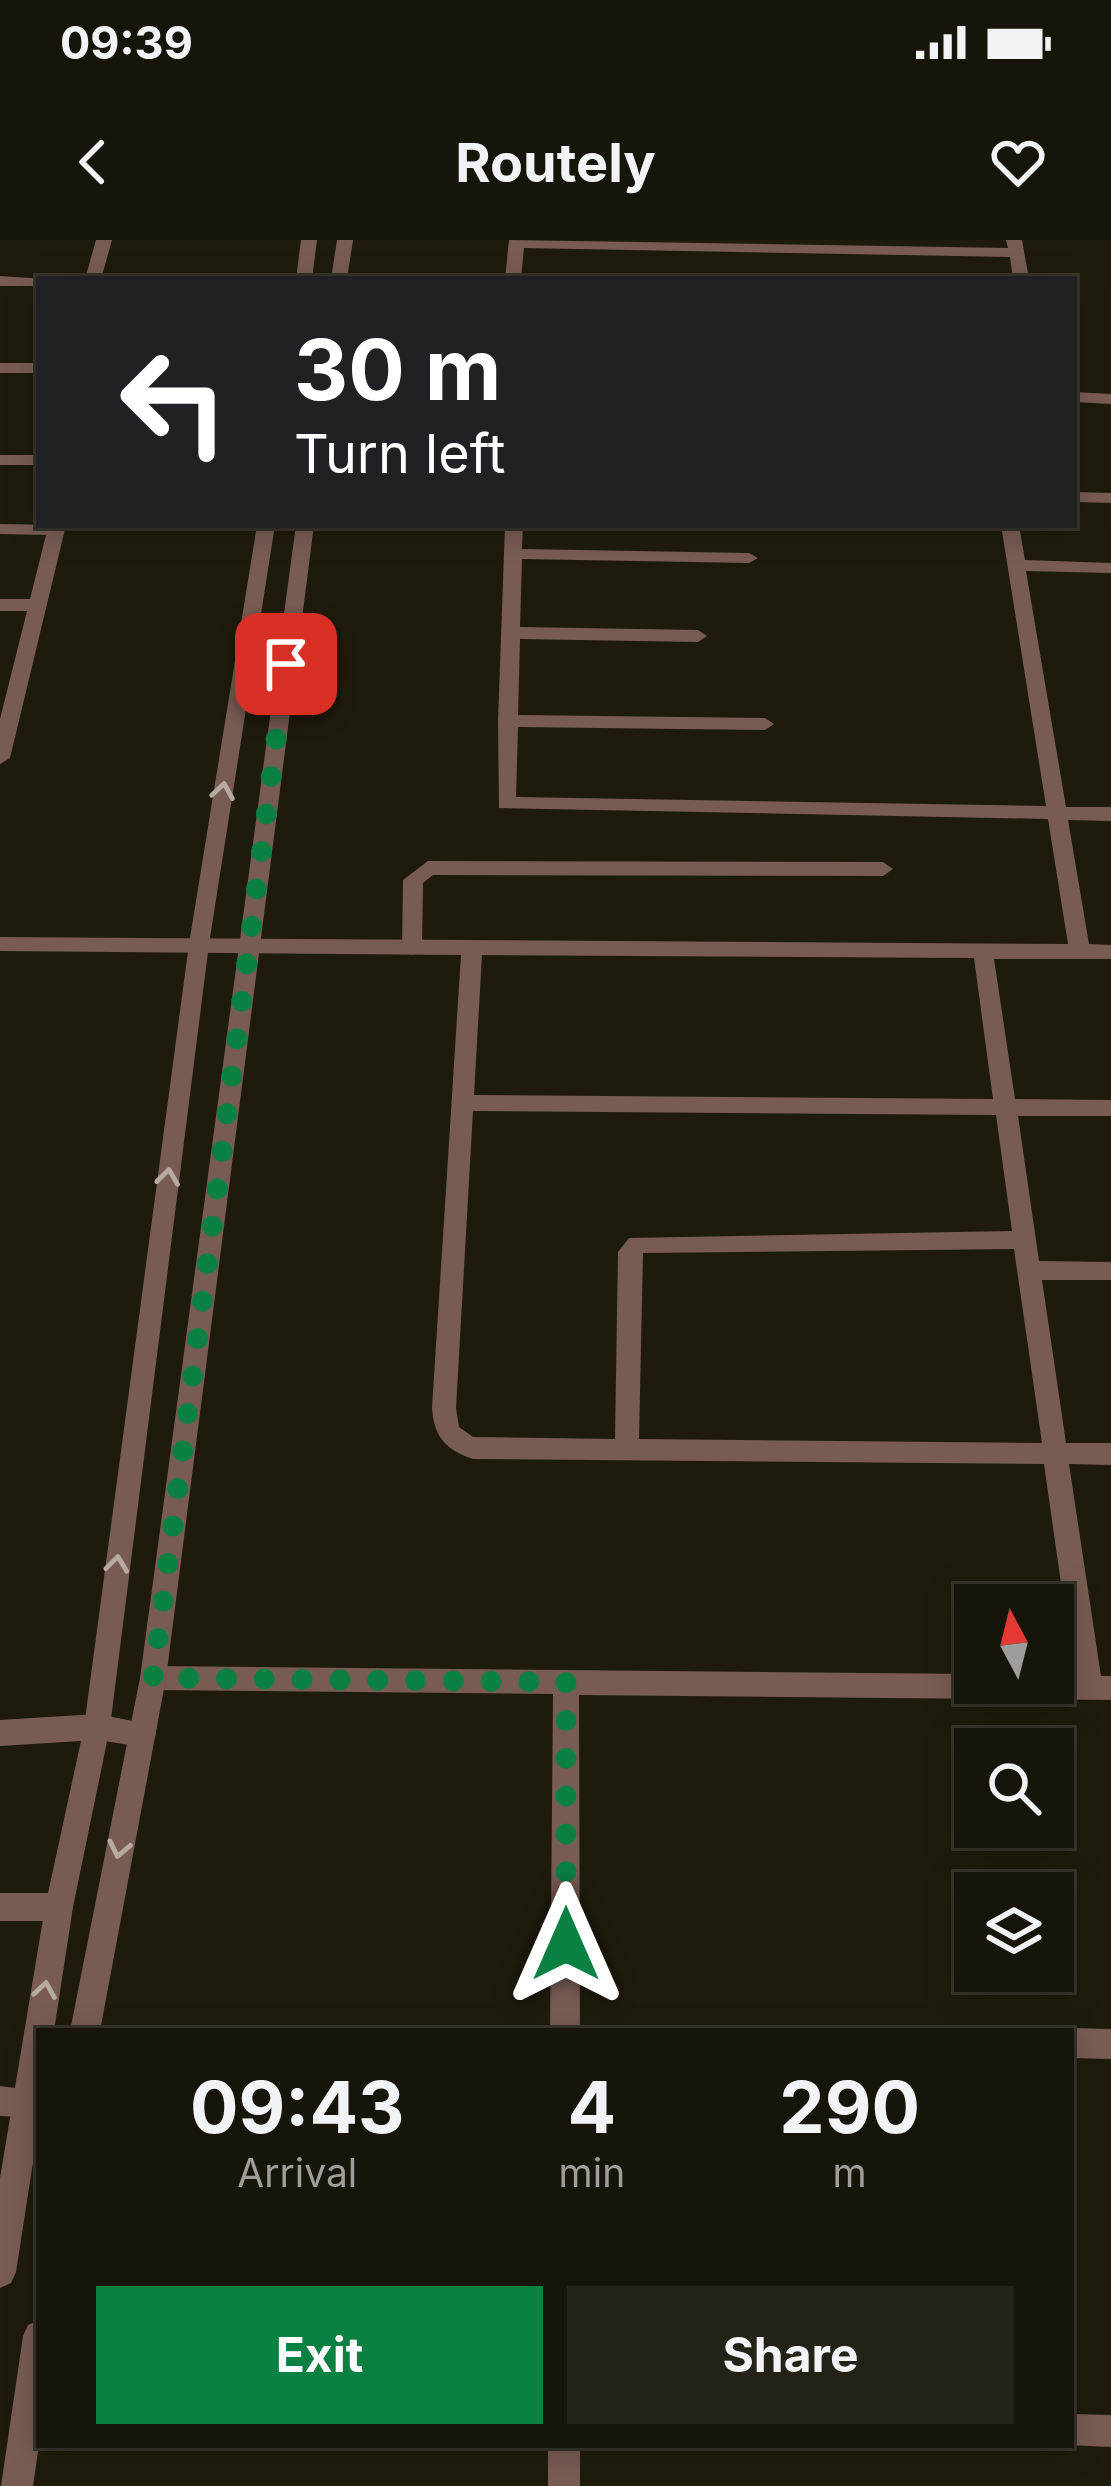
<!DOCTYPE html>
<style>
body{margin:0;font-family:Inter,sans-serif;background:#242117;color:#f1f3f6;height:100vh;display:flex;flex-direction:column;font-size:45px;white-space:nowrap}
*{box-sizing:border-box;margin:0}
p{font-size:39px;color:#9e9e9c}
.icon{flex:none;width:66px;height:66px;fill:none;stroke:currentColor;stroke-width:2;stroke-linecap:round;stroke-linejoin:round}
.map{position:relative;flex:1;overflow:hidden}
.panel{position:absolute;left:36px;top:1788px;width:1038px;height:420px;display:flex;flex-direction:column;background:#171409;border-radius:0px;box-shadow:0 6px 30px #0003,0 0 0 3px #36332a}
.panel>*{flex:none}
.banner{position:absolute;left:36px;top:36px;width:1041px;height:252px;border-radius:0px;box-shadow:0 6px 30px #0003,0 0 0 3px #36332a;background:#202124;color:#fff;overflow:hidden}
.needle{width:78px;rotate:353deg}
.controls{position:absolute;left:954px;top:1344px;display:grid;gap:24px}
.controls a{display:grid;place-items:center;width:120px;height:120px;border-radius:0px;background:#171409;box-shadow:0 6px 30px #0003,0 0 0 3px #36332a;font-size:60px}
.pin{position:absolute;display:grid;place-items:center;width:102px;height:102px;color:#fff;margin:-51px;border-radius:24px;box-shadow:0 6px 18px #0006}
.me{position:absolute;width:132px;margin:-66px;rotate:0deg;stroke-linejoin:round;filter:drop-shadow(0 0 9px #0008)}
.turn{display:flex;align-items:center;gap:42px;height:252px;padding:0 60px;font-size:54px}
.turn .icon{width:156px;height:156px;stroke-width:2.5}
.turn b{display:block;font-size:84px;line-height:102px}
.eta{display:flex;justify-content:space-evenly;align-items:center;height:204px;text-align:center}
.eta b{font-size:72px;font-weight:700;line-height:84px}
.button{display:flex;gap:24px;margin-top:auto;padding:24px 60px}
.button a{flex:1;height:138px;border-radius:0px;background:#0b8043;color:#fff;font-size:48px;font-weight:700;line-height:138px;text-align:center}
.button a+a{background:#242117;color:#f1f3f6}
.status{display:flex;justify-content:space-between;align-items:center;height:84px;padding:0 60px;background:#171409;direction:ltr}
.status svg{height:33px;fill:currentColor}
header{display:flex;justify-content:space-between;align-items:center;height:156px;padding:0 60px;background:#171409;font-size:54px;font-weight:700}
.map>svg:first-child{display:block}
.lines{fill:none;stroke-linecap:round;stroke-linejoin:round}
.service{fill:#785c54;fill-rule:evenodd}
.minor{fill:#785c54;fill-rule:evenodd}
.tertiary{fill:#785c54;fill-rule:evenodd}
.oneway{stroke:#b6aaa1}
.route{stroke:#0b8043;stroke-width:21;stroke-dasharray:0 37.8}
</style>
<div class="status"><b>09:39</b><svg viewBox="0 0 49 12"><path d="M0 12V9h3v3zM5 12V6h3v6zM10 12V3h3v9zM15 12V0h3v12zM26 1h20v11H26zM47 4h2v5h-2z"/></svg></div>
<header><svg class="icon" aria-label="back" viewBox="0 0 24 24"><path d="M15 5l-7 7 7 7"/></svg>Routely<svg class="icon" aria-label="heart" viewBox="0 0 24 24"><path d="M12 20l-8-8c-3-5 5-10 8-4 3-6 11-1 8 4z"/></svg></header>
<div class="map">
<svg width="1111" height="2246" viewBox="0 0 1111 2246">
<rect width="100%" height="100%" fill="#1f1b0c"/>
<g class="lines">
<path class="service" d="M428 621 883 622 893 629 883 636 433 635 423 643 422 708 412 715 402 708 403 640Z"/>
<g class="minor">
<path d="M96 0H112L101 39H85Z"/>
<path d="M509 0 1008 8 1006 0H1022L1029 39H1013L1010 17 524 8 521 39H505Z"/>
<path d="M0 36 45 39H39V46H0Z"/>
<rect x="0" y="123" width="39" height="10"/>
<rect x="0" y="215" width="39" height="10"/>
<path d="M1074 252 1111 253V263L1074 262Z"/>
<path d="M0 284 66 285 10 518 0 524V479L27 371H0V359H30L46 295 0 294Z"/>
<path d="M505 285H523L522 309 749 313 758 318 749 323 522 319 520 387 698 390 707 396 698 402 520 399 518 475 765 478 774 484 765 490 518 487 516 557 1046 566 1001 285H1019L1025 320 1111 323V333L1026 331 1066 567H1111V581L1068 580 1089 704 1111 705V719H994L1015 859 1111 860V876H1018L1039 1021 1111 1022V1040H1042L1066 1203H1111V1225L1069 1224 1101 1436H1111V1460L579 1455 580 1791H550L553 1454 153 1450 144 1447 140 1438 144 1429 153 1426 975 1434V1443H1053V1435H1074L1044 1224 473 1219C446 1210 434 1197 432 1168L461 715 0 711V697L1068 704 1048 579 499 568 498 481ZM482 715 974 718 993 859 474 855ZM473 871 996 875 1012 991 629 998 618 1012 615 1199 473 1197 459 1187 456 1168ZM1014 1009 1042 1203 639 1199 643 1013Z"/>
<path d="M97 1474 153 1485 156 1494 153 1503 143 1507 97 1500 0 1506V1480Z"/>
<path d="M0 1653H59L69 1657 73 1667 69 1677 59 1681H0Z"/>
<path d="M1071 1788 1111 1789V1819L1071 1818V1791H1064Z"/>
<path d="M0 1846 38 1851V1873L27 1877 0 1876Z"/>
<path d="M1071 2174 1111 2175V2207L1068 2205H1071Z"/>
<rect x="548" y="2205" width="32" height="41"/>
</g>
<g class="tertiary">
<path d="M301 0H317L312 39H296Z"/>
<path d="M337 0H353L347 39H331Z"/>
<path d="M1074 152 1111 154V164L1074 162Z"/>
<path d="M257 285H275L209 704 110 1487 73 1667 54 1791H39V1884L16 2032 11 2043 0 2048V1938L45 1667 84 1487 189 704Z"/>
<path d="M296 285H314L166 1438 100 1791H70L140 1438Z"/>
<path d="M39 2080V2205L33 2246H1L23 2096 28 2085Z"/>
</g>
</g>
<defs><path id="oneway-chevron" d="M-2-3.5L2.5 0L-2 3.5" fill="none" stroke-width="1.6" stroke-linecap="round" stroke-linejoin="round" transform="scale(3)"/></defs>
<g class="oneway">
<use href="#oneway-chevron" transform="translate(223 551) rotate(-81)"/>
<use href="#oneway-chevron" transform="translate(168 937) rotate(-82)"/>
<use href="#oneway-chevron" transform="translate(117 1324) rotate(-83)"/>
<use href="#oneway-chevron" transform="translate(119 1609) rotate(102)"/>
<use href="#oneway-chevron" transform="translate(45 1750) rotate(-81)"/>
</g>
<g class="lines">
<path class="route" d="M286 424 153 1438 566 1442V1704"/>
</g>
</svg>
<div class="controls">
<a><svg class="needle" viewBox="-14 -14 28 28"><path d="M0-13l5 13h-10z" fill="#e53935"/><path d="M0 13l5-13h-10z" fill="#9e9e9c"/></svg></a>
<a><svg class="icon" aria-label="search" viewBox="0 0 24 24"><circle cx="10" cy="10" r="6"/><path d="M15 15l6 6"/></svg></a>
<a><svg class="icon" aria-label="layers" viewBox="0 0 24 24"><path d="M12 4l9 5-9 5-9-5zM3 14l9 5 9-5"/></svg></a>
</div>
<div class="pin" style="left:286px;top:424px;background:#d93025"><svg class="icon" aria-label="arrive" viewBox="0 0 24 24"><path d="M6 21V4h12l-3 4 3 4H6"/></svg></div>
<svg class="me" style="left:566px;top:1704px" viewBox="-20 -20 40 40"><path d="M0-17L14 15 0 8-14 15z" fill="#0b8043" stroke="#fff" stroke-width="4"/></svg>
<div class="banner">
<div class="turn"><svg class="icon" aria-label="left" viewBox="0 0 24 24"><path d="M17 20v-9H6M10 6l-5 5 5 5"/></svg><div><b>30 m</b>Turn left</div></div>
</div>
<section class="panel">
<div class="eta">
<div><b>09:43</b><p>Arrival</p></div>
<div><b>4</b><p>min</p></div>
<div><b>290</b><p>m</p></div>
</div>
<div class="button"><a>Exit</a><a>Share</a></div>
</section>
</div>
